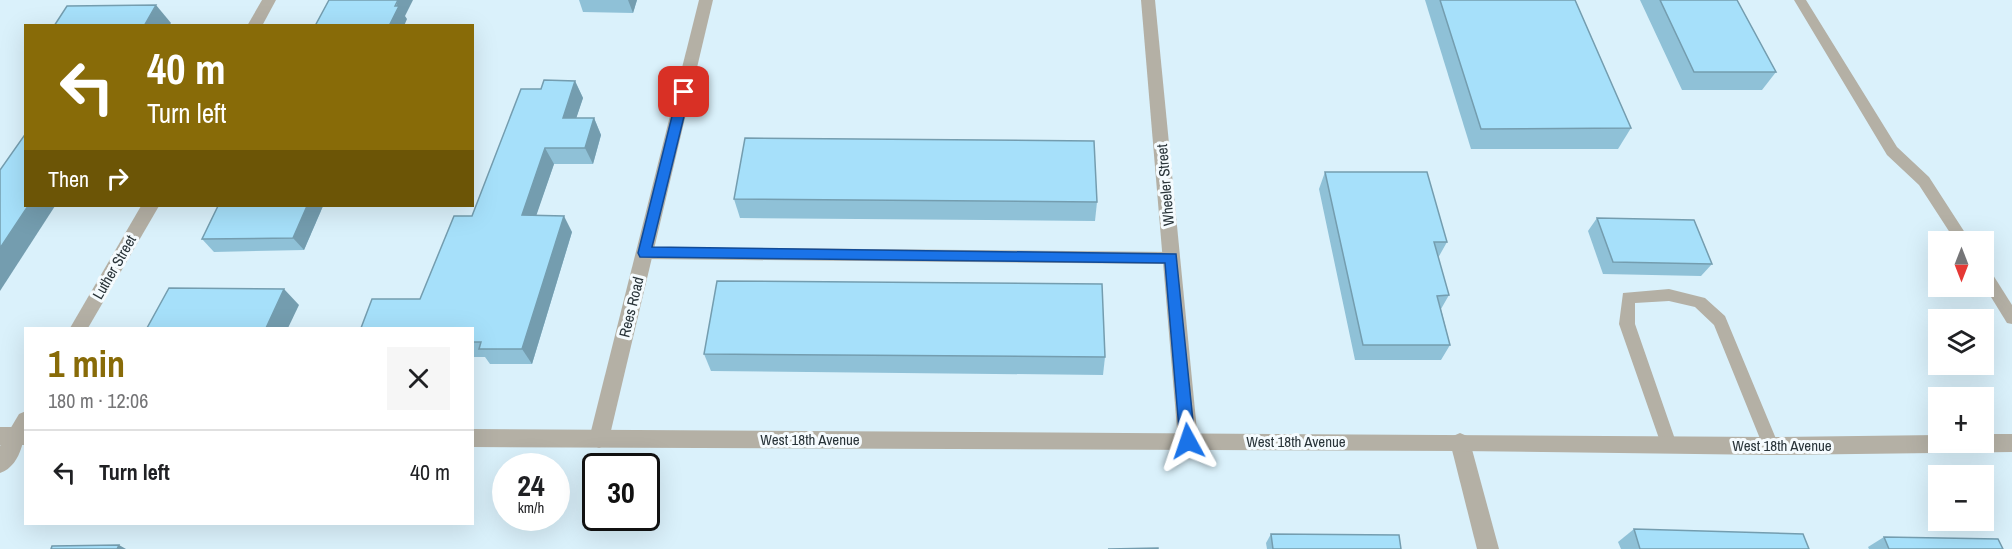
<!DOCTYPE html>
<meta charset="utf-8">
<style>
body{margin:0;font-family:"Archivo Narrow",sans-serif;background:#f6f6f6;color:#202124;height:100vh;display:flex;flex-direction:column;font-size:22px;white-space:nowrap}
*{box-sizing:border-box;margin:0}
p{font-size:20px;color:#757577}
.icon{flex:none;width:33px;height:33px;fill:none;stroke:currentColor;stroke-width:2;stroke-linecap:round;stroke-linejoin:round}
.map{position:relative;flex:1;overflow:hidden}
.details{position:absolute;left:24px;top:327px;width:450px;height:198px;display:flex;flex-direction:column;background:#fff;border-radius:0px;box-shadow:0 6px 24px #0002}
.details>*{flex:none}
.hud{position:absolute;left:24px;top:24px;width:450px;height:183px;border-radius:0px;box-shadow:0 6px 24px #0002;background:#886b08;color:#fff;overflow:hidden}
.needle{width:39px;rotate:180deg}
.controls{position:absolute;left:1928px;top:231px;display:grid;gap:12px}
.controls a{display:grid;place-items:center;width:66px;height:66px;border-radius:0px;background:#fff;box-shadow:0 6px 24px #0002;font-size:30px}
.speed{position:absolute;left:492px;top:453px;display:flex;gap:12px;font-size:30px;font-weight:700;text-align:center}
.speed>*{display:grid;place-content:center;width:78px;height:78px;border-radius:50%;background:#fff;box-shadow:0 6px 24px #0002;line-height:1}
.speed small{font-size:15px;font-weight:400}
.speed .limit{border:3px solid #111;border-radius:9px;background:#fff;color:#111}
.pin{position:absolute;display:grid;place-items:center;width:51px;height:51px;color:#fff;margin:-26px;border-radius:12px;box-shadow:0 3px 9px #0006}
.me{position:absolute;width:66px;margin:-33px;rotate:355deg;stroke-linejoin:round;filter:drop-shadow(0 0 4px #0008)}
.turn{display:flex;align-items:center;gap:21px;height:126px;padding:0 24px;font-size:27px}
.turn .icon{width:78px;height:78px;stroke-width:2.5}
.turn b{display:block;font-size:42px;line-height:51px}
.then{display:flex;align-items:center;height:57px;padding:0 24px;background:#0003;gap:12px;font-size:22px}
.round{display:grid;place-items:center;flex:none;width:63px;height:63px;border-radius:0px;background:#f6f6f6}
.headline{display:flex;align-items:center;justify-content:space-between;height:102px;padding:0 24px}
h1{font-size:36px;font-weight:800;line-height:45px;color:#886b08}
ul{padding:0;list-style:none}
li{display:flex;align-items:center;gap:18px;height:84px;padding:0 24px;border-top:2px solid #e0e0e0}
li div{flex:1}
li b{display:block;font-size:22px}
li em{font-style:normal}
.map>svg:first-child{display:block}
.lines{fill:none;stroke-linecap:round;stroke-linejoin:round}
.service{fill:#b4b0a5;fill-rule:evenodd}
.minor{fill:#b4b0a5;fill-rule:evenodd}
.tertiary{fill:#b4b0a5;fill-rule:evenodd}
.wall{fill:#8fc1d7}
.shaded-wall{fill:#749daf}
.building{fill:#a6e0fa;stroke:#749daf;stroke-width:1.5}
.route{fill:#1a73e8;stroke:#114b97;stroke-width:1.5}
.labels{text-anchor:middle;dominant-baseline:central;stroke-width:6;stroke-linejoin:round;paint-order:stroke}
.street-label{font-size:15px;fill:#293439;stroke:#f5fbfe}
</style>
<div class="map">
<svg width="2012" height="549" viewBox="0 0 2012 549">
<rect width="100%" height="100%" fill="#daf1fb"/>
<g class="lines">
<g class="service">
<path d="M1794 0H1806L1897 147 1929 177 1971 242H1956L1919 185 1887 155Z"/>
<path d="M644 247 1171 252 1176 254 1178 258 1176 262 1171 264 644 259 639 257 637 253 639 249Z"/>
<path d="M1983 265 1988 267 2012 305V324L2007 323 1983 284Z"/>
<path d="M1669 289 1705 298 1725 316 1779 446 1777 451 1771 454 1765 451 1714 325 1695 307 1669 301 1635 303V324L1677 445 1675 450 1669 453 1663 450 1619 324 1623 293Z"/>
</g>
<g class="minor">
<path d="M262 0H276L262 26H247Z"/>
<path d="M699 0H713L609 439 606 445 599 448 592 445 589 439Z"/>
<path d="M1141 0H1155L1198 441 1195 447 1188 450 1181 447 1178 441Z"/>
<path d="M141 206H159L88 328H70Z"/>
<path d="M26 411C26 432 23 465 0 473V446L19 414Z"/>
<path d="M1460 433 1467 436 1470 442 1499 549H1477L1450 442 1453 436Z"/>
</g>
<g class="tertiary">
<rect x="0" y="427" width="26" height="18"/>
<path d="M472 429 1771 437 1938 435V442H1983V434H2012V452L1771 455 1460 451 472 447Z"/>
</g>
</g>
<g class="wall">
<path d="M579 0H637L633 13 583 12Z"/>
<path d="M1425 0H1575L1631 128 1618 149H1471Z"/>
<path d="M1640 0H1737L1776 72 1762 90H1682Z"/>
<path d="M575 81 583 98 576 118H594L601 135 593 164H554L536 215 572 232 532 364H490L485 357H472V328L420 299 472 216Z"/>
<path d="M1325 172 1447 242 1438 258 1449 295 1441 309 1450 345 1441 360H1355L1319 189Z"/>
<path d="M734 199 1097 202 1095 221 740 218Z"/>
<path d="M218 206H323L304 250 214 252 202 239Z"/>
<path d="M1597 218 1712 264 1701 276 1603 274 1588 231Z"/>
<path d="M704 354 1105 357 1103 375 711 371Z"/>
<path d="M1634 529 1809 549H1621L1618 542Z"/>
<path d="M1271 534 1401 549H1267L1266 543Z"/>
<path d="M1884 537 2003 549H1869L1868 547Z"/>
</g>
<g class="shaded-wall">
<path d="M398 0H413L405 16 407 19 404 26H389Z"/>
<path d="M628 0H637L633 13Z"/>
<path d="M156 5 171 23 169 26H144Z"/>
<path d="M575 81 583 98 571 134 563 118Z"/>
<path d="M594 118 601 135 593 164 585 148Z"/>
<path d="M545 148 554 164 531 231 522 215Z"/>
<path d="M28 206H55L0 291V248Z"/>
<path d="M307 206H323L304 250 293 238Z"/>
<path d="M564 216 572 232 532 364 522 349Z"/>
<path d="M284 289 299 305 288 328H266Z"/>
<path d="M119 545 126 549H117Z"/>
</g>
<g class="building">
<path d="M329 0H398L395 6H399L389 26H315Z"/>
<path d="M1440 0H1575L1631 128 1481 129Z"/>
<path d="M1660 0H1737L1776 72H1694Z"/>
<path d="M156 5 144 26H54L67 6Z"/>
<path d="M544 80 575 81 563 118H594L585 148H545L522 215 564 216 522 349H479L481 342H472V328H361L372 299H420L454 216H472L521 89H541Z"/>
<path d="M26 133V206H28L0 248V170Z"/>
<path d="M745 138 1094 141 1097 202 734 199Z"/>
<path d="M1325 172H1427L1447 242H1434L1449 295 1437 296 1450 345H1363Z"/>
<path d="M218 206H307L293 238 202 239Z"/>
<path d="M1597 218 1694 220 1712 264 1613 262Z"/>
<path d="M717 281 1102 284 1105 357 704 354Z"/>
<path d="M169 288 284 289 266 328H147Z"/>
<path d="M1634 529 1803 534 1809 549H1640Z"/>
<path d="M1271 534 1399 535 1401 549H1273Z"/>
<path d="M1884 537 1998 539 2003 549H1889Z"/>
<path d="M119 545 117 549H51L52 546Z"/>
<path d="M1158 548V549H1108Z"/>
</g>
<path class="route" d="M684 88 690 92 652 247 1176 254 1195 441 1193 446 1188 448 1180 441 1165 263 640 257 638 253 678 92Z"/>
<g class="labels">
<g class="street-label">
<text transform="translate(1165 185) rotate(-95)">Wheeler Street</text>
<text transform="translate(114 267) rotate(-60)">Luther Street</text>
<text transform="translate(631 307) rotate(-76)">Rees Road</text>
<text x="810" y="439">West 18th Avenue</text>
<text x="1296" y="441">West 18th Avenue</text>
<text x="1782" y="445">West 18th Avenue</text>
</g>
</g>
</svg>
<div class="controls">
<a><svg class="needle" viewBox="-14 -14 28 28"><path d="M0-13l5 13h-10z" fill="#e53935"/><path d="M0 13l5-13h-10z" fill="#757577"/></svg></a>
<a><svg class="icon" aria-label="layers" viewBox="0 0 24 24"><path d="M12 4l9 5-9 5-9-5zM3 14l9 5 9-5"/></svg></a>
<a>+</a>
<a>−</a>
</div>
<div class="speed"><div>24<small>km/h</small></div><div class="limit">30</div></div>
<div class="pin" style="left:684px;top:92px;background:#d93025"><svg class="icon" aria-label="arrive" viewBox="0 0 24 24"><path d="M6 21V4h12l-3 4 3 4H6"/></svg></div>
<svg class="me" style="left:1188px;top:441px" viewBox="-20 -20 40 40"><path d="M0-17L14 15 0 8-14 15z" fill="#1a73e8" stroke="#fff" stroke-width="4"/></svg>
<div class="hud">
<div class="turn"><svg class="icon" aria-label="left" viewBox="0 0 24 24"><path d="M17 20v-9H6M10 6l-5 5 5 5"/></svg><div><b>40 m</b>Turn left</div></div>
<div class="then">Then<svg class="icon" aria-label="right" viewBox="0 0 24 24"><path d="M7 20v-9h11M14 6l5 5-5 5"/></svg></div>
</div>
<section class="details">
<div class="headline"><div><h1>1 min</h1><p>180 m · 12:06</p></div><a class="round"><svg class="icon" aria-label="close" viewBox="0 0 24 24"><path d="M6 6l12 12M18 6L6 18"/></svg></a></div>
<ul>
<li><svg class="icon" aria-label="left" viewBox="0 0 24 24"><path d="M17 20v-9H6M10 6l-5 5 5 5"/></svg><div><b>Turn left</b></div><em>40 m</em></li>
</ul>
</section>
</div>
